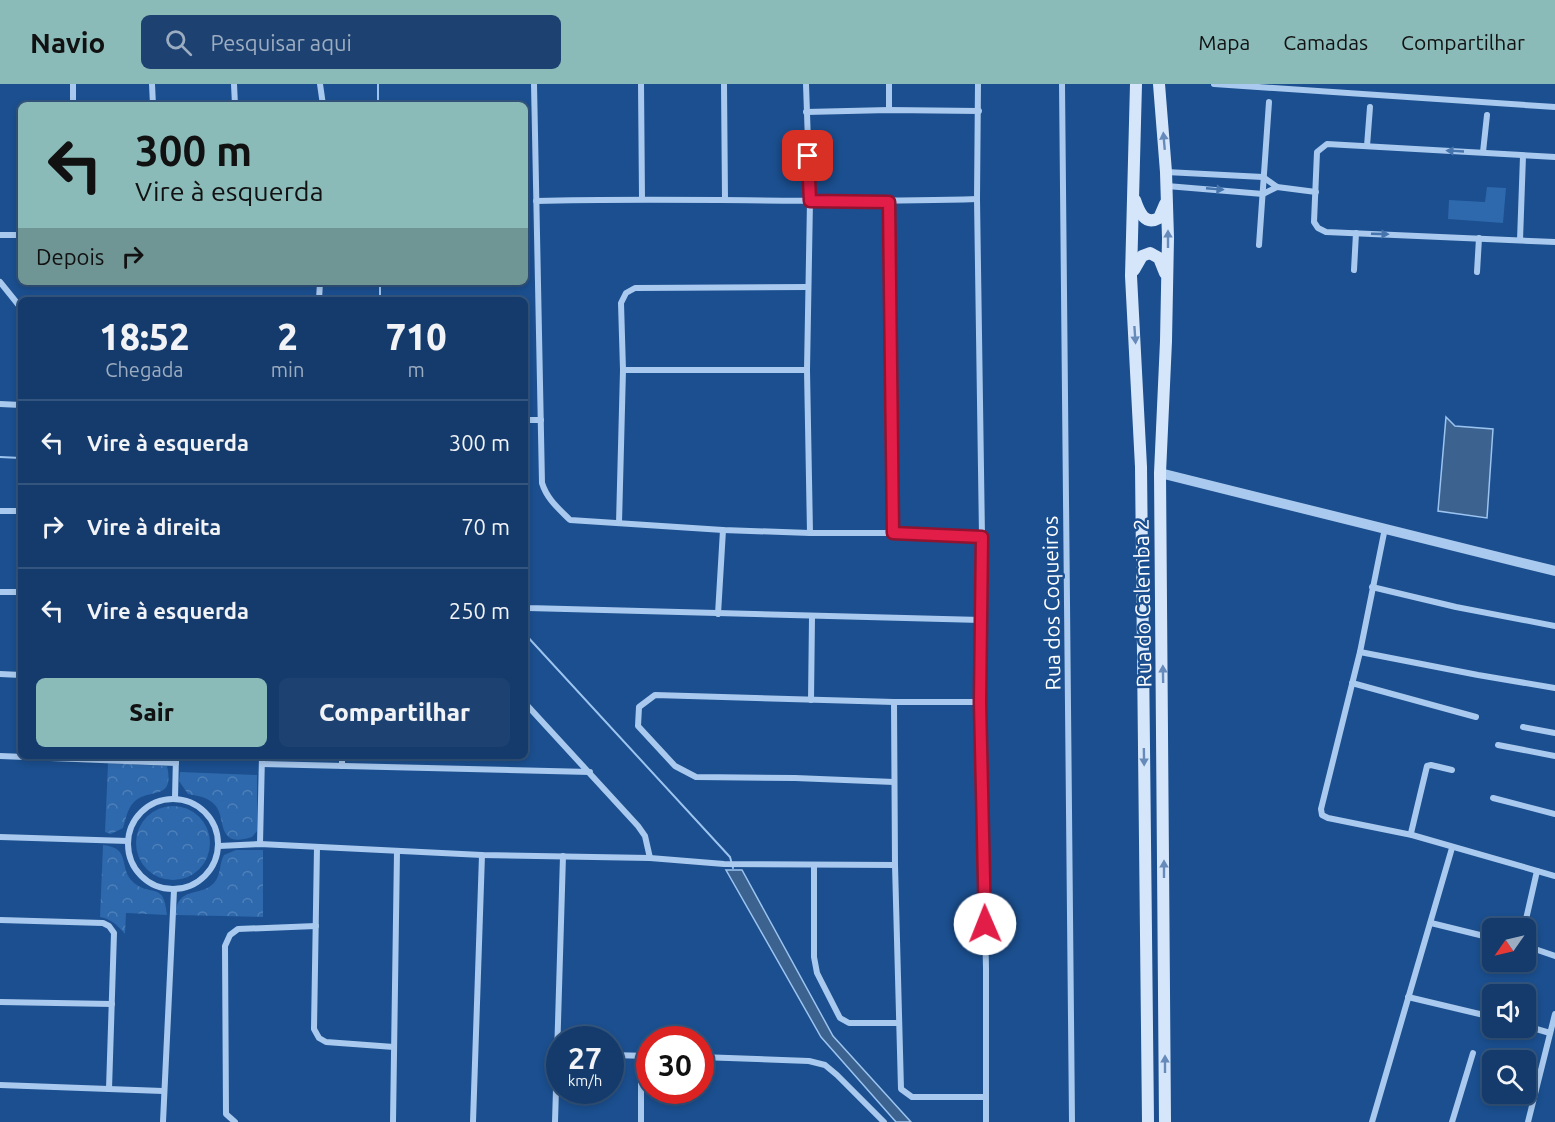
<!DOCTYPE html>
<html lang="pt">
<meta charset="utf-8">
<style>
body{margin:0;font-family:Ubuntu,sans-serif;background:#1d4271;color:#f1f3f6;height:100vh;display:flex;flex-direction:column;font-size:22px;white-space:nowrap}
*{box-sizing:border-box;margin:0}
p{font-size:20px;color:#9dadc1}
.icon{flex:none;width:33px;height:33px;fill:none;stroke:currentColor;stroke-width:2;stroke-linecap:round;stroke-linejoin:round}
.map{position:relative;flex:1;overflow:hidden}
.sheet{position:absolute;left:18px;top:213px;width:510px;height:462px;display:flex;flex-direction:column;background:#143b6b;border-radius:9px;box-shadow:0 3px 9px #0003,0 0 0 2px #33557e}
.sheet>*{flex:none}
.guide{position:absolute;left:18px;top:18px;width:510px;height:183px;border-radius:9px;box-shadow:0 3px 9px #0003,0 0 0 2px #33557e;background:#8bbbb9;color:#111;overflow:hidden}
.needle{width:39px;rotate:236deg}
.controls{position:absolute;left:1482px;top:834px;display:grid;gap:12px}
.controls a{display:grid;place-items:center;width:54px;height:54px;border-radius:9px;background:#143b6b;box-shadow:0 3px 9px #0003,0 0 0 2px #33557e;font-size:30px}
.speed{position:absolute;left:546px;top:942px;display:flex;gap:12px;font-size:30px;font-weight:700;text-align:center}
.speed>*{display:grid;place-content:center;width:78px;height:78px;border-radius:50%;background:#143b6b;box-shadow:0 3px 9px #0003,0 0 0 2px #33557e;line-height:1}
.speed small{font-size:15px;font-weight:400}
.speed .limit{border:9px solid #d22;background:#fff;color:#111}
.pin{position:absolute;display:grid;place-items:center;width:51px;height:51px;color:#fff;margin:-26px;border-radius:12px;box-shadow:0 3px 9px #0006}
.me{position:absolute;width:66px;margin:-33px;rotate:359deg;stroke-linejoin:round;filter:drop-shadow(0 0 4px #0008)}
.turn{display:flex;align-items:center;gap:21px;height:126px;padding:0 18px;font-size:27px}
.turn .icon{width:78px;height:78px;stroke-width:2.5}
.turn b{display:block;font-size:42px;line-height:51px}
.then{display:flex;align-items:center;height:57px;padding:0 18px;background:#0003;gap:12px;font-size:22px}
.eta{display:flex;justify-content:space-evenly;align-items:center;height:102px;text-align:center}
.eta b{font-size:36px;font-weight:800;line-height:42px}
.cta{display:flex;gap:12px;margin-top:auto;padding:12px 18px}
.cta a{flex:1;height:69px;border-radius:9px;background:#8bbbb9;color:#111;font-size:24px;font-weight:800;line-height:69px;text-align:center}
.cta a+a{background:#1d4271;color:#f1f3f6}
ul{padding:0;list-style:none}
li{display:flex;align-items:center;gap:18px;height:84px;padding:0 18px;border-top:2px solid #33557e}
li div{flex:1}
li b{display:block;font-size:22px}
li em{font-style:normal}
header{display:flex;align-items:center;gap:36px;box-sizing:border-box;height:84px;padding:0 30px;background:#8bbbb9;color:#111}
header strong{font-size:28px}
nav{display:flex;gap:33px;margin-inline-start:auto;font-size:21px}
.search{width:420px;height:54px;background:#1d4271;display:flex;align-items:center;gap:15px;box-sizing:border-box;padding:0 21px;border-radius:9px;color:#9dadc1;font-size:22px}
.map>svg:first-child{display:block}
.park{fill:url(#park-crowns)}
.pitch{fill:#2e69ad}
.water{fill:#3c6290;stroke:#9cc4f0;stroke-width:1.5}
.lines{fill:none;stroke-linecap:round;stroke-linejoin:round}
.stream{stroke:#9cc4f0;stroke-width:2}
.minor{stroke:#a9c9ee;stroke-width:6}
.tertiary{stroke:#a9c9ee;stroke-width:10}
.secondary{stroke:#d6e6fa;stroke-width:12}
.oneway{fill:#668bba}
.oneway2{fill:#4674ac}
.route-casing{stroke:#92132f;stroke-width:15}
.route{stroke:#e11d48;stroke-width:10}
.labels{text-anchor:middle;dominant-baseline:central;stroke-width:5;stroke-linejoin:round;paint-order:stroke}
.street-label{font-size:21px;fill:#fff;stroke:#1b4f8f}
</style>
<header>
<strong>Navio</strong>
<div class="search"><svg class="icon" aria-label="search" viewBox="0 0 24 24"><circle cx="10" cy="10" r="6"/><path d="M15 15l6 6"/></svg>Pesquisar aqui</div>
<nav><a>Mapa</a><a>Camadas</a><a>Compartilhar</a></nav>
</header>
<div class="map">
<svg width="1555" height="1038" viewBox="0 0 1555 1038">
<defs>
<pattern id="park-crowns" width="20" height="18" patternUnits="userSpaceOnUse" patternTransform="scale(1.5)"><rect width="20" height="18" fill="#2e69ad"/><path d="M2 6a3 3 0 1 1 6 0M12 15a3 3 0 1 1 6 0" fill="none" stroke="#4d80b9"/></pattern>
</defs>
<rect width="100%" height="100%" fill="#1b4f8f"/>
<g class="park">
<path d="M108 679 167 682C175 718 150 703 134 718 127 725 126 735 123 744L111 750 105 748Z"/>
<path d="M180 688 257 691V747L252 753C215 765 227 734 215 721 208 713 198 712 188 710L179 697Z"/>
<circle cx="173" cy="759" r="37"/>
<path d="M103 761C132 764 118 784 133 798 151 814 164 796 167 831L126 829 125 850C118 842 112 835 100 833Z"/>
<path d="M236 766H263V833L175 831C178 801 199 814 214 799 221 791 219 780 224 771Z"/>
</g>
<path class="pitch" d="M1487 103 1506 104 1503 139 1448 135 1449 116 1485 118Z"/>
<g class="water">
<path d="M1446 333 1455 342 1493 345 1487 434 1438 427Z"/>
<path d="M726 786H742L833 952 911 1038H896L821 953Z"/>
</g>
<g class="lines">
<g class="stream">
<path d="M378 0V21"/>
<path d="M380 198V216"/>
<path d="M0 373 21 374"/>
<path d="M525 550 730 773 733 784"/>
</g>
<g class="minor">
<path d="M73 0V21"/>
<path d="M152 0 153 21"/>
<path d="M234 0 235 21"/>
<path d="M320 0 323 21"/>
<path d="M534 0 542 399C547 415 558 424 570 436L723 446 810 449H893L982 453"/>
<path d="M641 0 642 114"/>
<path d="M724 0 725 115"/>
<path d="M806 0 810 117 807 286 810 449"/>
<path d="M978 0 977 115 982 453 980 618 986 884V1038"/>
<path d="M1062 0 1072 1038"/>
<path d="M1214 0 1555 23"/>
<path d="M889 26V0"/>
<path d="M806 28 889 26 979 27"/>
<path d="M1367 62 1370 23"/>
<path d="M1483 68 1487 31"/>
<path d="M1555 73 1327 60 1317 68 1314 138 1318 144 1326 148 1555 158"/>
<path d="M1166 88 1263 93 1277 103 1316 108"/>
<path d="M1167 102 1263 110 1277 103"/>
<path d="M536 117C683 113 830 120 977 115"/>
<path d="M889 118 893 449"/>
<path d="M0 151H21"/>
<path d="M1520 156 1523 72"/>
<path d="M1259 161 1269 18"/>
<path d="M1354 186 1356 149"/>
<path d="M1477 188 1479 154"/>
<path d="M0 198 21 224"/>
<path d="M319 216 320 198"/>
<path d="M623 286H807"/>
<path d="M0 320 21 321"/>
<path d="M525 336H541"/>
<path d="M0 427H21"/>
<path d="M619 439 623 286 621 219 626 209 635 204 808 203"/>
<path d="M1385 444 1360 568 1321 725 1322 731 1328 734 1412 751"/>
<path d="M1372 503 1456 523 1555 542"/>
<path d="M0 508H21"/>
<path d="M525 521 528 524 981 536"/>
<path d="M718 530 723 446"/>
<path d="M1360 568 1478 591 1555 604"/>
<path d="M0 590 21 591"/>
<path d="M1352 599 1476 633"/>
<path d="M811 616 812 533"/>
<path d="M894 618 895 781 901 1005 912 1013H986"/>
<path d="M525 619 638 742 645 752 650 774"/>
<path d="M1523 643 1555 649"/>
<path d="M1498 661 1555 672"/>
<path d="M0 672 176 679"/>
<path d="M262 680 590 688"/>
<path d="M342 682V672"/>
<path d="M1452 686 1431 681 1427 682 1411 749 1412 751 1555 792"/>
<path d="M894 698 795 694 696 693 675 682 638 642 639 623 655 611 894 618H980"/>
<path d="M175 714 176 672"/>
<path d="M1493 714 1555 730"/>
<circle cx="173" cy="760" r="45"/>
<path d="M0 753 128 757"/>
<path d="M260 760 262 672"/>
<path d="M219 762 260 760 482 771 650 774 724 780 895 781"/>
<path d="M317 763 314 945 319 954 326 958 394 963"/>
<path d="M814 781V873L817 889 840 934 849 939H899"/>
<path d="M0 836 103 839 109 842 114 849 109 1005"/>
<path d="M1431 839 1492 854"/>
<path d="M1524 844 1537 787"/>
<path d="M1526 862 1555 872"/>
<path d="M1408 913 1492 933"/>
<path d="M0 918 112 920"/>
<path d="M1526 942 1550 949"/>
<path d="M610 971 650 972"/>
<path d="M700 973 809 977 825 981 837 991 884 1038"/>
<path d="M0 1001 163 1007"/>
<path d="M163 1038 174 806"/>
<path d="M235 1038 226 1030 225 862 230 851 238 845 316 842"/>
<path d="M393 1038 397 767"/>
<path d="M473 1038 482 771"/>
<path d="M555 1038 563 772"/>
<path d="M641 1038V972"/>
<path d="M1372 1038 1452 764"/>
<path d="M1452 1038 1473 969"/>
<path d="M1528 1038 1555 930"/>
</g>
<path class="tertiary" d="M1160 389 1555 487"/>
<g class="secondary">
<path d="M1136 0 1131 192 1141 383 1148 1038"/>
<path d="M1159 0 1166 88 1168 154 1166 257 1160 389 1165 1038"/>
<path d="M1135 116C1139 128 1145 142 1159 134L1165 120"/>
<path d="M1134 186 1142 172 1150 169 1159 174 1165 189"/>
</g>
</g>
<defs><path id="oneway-solid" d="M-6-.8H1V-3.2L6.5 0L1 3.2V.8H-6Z" transform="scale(1.5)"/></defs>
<g class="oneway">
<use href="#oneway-solid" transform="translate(1164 57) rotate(-95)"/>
<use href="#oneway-solid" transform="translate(1168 155) rotate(-90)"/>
<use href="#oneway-solid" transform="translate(1135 251) rotate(86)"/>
<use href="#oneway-solid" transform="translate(1163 590) rotate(-91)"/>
<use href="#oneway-solid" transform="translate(1144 673) rotate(89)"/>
<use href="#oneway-solid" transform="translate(1164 785) rotate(-90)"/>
<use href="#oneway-solid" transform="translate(1165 980) rotate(-90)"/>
</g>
<g class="oneway2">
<use href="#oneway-solid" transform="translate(1455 67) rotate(-177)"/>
<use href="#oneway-solid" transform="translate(1215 105) rotate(5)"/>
<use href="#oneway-solid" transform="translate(1380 150) rotate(2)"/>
</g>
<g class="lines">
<defs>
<path id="route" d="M808 72 810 117 889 118 893 449 982 453 980 618 985 840"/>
</defs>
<use href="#route" class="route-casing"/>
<use href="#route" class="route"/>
</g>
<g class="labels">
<g class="street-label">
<text transform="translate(1051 519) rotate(-91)">Rua dos Coqueiros</text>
<text transform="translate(1142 519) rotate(-91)">Rua do Calemba 2</text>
</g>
</g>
</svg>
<div class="controls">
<a><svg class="needle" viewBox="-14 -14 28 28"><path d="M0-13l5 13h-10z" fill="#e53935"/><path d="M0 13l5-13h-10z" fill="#9dadc1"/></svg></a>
<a><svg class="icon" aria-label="sound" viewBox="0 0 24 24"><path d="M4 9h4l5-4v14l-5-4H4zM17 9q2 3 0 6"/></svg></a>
<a><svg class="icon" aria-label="search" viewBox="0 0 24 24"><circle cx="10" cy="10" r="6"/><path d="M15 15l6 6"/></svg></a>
</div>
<div class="speed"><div>27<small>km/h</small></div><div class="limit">30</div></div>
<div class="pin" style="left:808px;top:72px;background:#d93025"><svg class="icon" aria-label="arrive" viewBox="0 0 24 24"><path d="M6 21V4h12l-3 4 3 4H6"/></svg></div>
<svg class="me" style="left:985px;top:840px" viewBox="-20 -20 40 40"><circle r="19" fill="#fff"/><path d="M0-13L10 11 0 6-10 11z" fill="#e11d48"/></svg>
<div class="guide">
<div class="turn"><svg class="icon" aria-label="left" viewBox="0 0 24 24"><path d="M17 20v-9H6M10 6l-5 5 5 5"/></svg><div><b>300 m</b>Vire à esquerda</div></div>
<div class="then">Depois<svg class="icon" aria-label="right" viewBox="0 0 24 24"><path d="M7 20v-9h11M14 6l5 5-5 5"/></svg></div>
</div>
<section class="sheet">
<div class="eta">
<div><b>18:52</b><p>Chegada</p></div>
<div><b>2</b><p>min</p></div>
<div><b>710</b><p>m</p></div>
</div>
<ul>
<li><svg class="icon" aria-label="left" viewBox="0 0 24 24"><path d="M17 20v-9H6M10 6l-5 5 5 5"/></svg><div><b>Vire à esquerda</b></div><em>300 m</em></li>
<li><svg class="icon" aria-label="right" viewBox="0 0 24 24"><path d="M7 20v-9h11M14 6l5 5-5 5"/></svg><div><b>Vire à direita</b></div><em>70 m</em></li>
<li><svg class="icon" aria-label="left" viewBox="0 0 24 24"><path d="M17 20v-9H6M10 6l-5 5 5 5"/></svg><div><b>Vire à esquerda</b></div><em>250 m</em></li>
</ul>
<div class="cta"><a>Sair</a><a>Compartilhar</a></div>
</section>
</div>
